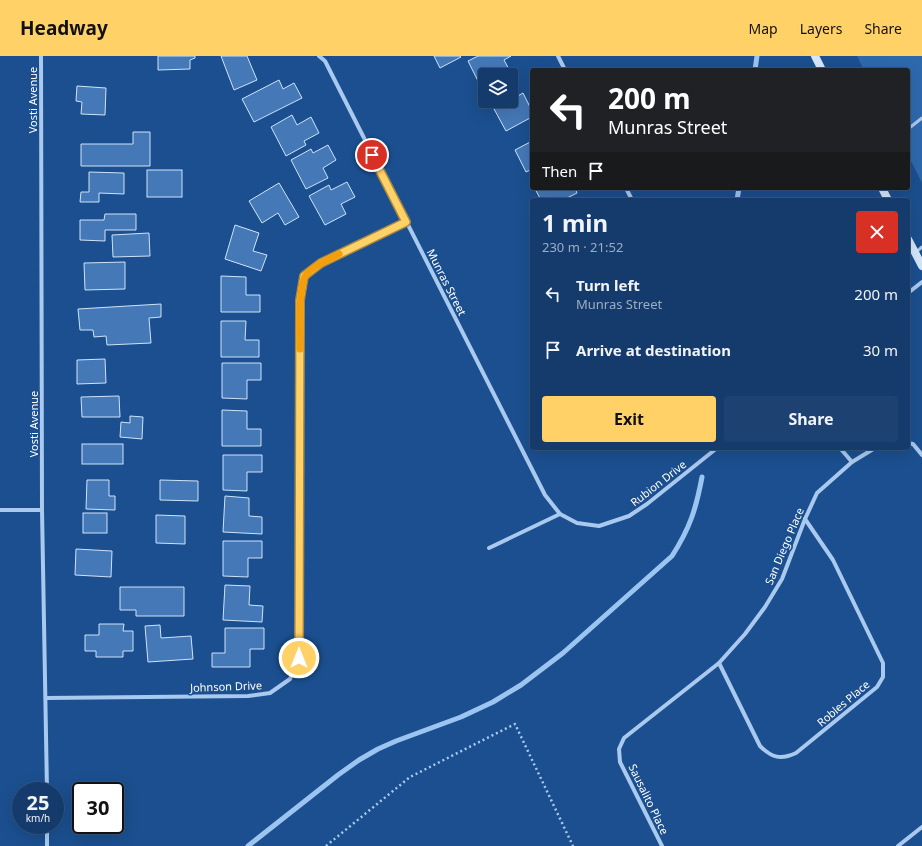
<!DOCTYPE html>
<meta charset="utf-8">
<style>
body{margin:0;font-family:"Noto Sans",sans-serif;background:#1d4271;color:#f1f3f6;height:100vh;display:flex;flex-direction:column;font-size:15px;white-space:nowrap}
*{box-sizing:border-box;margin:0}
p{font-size:13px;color:#9dadc1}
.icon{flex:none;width:22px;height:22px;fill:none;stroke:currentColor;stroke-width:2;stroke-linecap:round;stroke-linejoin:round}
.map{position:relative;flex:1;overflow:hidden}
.sheet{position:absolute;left:530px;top:142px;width:380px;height:252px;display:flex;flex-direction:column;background:#143b6b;border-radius:4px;box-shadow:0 4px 16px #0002,0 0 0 1px #33557e}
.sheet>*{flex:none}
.banner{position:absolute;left:530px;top:12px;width:380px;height:122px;border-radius:4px;box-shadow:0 4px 16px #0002,0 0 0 1px #33557e;background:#202124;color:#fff;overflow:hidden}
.controls{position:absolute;left:478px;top:12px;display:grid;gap:8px}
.controls a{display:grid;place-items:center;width:40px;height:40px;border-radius:4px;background:#143b6b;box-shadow:0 4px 16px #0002,0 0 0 1px #33557e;font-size:20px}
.speed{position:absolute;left:12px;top:726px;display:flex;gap:8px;font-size:20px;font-weight:700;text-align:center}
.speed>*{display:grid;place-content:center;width:52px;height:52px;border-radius:50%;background:#143b6b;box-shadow:0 4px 16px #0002,0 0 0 1px #33557e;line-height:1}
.speed small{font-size:10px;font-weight:400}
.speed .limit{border:2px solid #111;border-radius:6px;background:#fff;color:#111}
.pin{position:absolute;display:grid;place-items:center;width:34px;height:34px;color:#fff;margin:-17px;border:2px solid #fff;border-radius:50%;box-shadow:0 1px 4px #0007}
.me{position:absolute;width:44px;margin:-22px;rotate:0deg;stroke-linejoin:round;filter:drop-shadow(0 0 3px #0008)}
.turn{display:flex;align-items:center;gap:14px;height:84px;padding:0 12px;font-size:18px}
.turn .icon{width:52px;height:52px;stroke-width:2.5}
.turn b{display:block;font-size:28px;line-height:34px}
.then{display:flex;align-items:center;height:38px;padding:0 12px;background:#0003;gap:8px;font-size:15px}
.round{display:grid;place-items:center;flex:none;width:42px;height:42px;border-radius:4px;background:#1d4271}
.head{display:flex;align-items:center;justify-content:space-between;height:68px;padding:0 12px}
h1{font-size:24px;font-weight:700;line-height:30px}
.cta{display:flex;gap:8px;margin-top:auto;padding:8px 12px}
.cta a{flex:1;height:46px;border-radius:4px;background:#ffd166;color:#111;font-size:16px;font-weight:700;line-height:46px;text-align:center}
.cta a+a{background:#1d4271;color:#f1f3f6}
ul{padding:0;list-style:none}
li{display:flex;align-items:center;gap:12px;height:56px;padding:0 12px}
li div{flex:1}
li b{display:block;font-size:15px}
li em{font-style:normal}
header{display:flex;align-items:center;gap:24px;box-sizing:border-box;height:56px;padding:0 20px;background:#ffd166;color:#111}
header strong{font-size:19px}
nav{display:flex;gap:22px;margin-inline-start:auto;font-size:14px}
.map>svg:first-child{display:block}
.green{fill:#2e69ad}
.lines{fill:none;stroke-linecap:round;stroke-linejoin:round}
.stream{stroke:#9cc4f0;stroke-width:5}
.building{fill:#4478b7;stroke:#cfe3fa}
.path{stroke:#a9c9ee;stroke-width:2.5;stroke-dasharray:2 3;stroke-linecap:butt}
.service{stroke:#a9c9ee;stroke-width:3}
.minor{stroke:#a9c9ee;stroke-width:4}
.secondary{stroke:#d6e6fa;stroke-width:8}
.route-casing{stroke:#a68842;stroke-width:10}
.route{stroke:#ffd166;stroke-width:7}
.slow{stroke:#f59e0b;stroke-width:7}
.labels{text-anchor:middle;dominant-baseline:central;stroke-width:3.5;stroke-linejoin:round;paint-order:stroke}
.street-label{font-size:11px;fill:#fff;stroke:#1b4f8f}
</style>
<header>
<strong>Headway</strong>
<nav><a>Map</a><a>Layers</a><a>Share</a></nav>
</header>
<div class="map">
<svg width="922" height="790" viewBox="0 0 922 790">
<rect width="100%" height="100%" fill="#1b4f8f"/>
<path class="green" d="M857 0H922V127L908 99V14H864Z"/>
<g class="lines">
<g class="stream">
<path d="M755 14 757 0"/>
<path d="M737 144 739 132"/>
<path d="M248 790 338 719 359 704 378 693 396 685 461 661 493 646 521 629 563 597 672 500C690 472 696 453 702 421"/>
</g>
</g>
<g class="building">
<path d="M158 0H195V2L190 4V13L158 14Z"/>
<path d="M221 0H247L257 24 234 34Z"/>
<path d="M434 0H460L461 1 440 12Z"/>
<path d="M478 0H511L504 4 512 19H485V33L483 35 468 5Z"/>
<path d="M279 24 283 33 294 27 302 42 254 66 242 43Z"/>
<path d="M77 30 106 32 105 59 81 58 82 46 76 45Z"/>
<path d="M523 37 530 51 532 50V65L530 62 506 75 494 53 511 45V44Z"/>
<path d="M292 59 297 69 311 61 319 77 304 85 306 89 286 100 271 71Z"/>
<path d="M133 76H150V110H81V88H133Z"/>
<path d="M532 85V113L526 116 515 94Z"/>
<path d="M328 89 336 104 323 112 328 122 306 133 291 104 311 93 313 97Z"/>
<rect x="147" y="114" width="35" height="27"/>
<path d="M89 116 124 117V138L99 137V146H80L81 136H89Z"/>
<path d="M347 126 355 141 341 148 346 158 325 169 309 140 329 129 331 134Z"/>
<path d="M279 127 299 161 285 169 278 157 262 167 249 145Z"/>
<path d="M538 132H575L577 137 563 144H541L535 133Z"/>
<path d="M105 158H136V174H105V185L80 184V164H104Z"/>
<path d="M235 169 259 177 253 195 267 199 261 215 225 203Z"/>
<path d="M149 177 150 200 113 201 112 179Z"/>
<path d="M125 206V233L85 234 84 207Z"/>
<path d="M221 220 246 221V239H260V256H221Z"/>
<path d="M161 248V261L149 262 151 287 107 289 106 280 94 281 93 274H80L78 253Z"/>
<path d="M221 265H246L245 284H259V301H221Z"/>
<path d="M105 303 106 327 77 328V304Z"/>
<path d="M222 307H261V324H247V343L222 342Z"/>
<path d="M119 340 120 361H82L81 341Z"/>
<path d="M222 354 247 355V373H261V390H222Z"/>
<path d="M130 360 143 361 142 383 120 381 121 366 130 367Z"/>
<rect x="82" y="388" width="41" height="20"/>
<path d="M223 399H262V416H247V435L223 434Z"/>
<path d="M87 424H109V440H115V454L86 453Z"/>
<path d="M160 424 198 425V445L160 444Z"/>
<path d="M225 440 249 442V460L262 461V478L223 476Z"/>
<rect x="83" y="457" width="24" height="20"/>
<path d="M156 459 185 460V488L156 487Z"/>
<path d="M223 485H262V502H248V521L223 520Z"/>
<path d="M76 493 112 495 111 521 75 519Z"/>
<path d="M225 529 250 530 249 549 263 550 262 566 223 564Z"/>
<path d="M120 531H184V560H136V554H120Z"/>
<path d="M99 568H124L123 575H133V595H123V601H96V595H85V579H99Z"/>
<path d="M160 569 161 582 191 580 193 603 148 606 145 570Z"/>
<path d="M225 572H264V593H250V611H212V597H225Z"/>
</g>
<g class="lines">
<path class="path" d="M326 790 410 721 515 668 573 790"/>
<g class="service">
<path d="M908 73 922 62"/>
<path d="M915 197 922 191"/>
</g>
<g class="minor">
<path d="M41 0 42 454 47 735"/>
<path d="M319 0 325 5 545 439 560 458 577 467 599 470 629 460 647 448 717 392"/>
<path d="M558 0 565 14"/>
<path d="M626 132 632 144"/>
<path d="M908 237 922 226"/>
<path d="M908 387 913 388 922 399"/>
<path d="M840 392 852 406"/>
<path d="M0 454H42"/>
<path d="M489 492 560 458"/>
<path d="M719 607 760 690C772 702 781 704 796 697L877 631 883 621V607L833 504 805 463"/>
<path d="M46 642 248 640 270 637 290 623 299 602 300 244 305 220 321 207 406 166"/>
<path d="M47 769V790"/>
<path d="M662 790 620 706 619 693 624 682 719 607 745 578 765 551 782 523 805 463 817 437 852 406 875 392"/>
<path d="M898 790 922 771"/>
</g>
<g class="secondary">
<path d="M815 0 822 14"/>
<path d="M882 132 888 144"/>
<path d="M908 183 922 210"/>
</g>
</g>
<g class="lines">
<defs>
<path id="route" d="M299 602 300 244 304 220 321 207 406 166 372 99"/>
</defs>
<use href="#route" class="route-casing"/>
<use href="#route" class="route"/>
<path class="slow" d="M300 293C300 279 298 229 306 219 314 209 328 204 339 198"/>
</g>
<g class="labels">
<g class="street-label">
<text transform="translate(32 44) rotate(-90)">Vosti Avenue</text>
<text transform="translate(447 226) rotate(63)">Munras Street</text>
<text transform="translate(33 368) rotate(-90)">Vosti Avenue</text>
<text transform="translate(658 427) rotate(-38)">Rubion Drive</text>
<text transform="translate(784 490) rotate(-67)">San Diego Place</text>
<text transform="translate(226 630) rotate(-2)">Johnson Drive</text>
<text transform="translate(843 647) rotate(-40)">Robles Place</text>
<text transform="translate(649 743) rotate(64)">Sausalito Place</text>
</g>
</g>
</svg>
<div class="controls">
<a><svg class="icon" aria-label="layers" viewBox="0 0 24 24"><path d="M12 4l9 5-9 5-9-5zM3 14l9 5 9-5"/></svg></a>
</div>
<div class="speed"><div>25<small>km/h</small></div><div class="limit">30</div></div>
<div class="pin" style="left:372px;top:99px;background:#d93025"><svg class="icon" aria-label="arrive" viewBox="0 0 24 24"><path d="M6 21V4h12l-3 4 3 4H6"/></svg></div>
<svg class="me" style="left:299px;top:602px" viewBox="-20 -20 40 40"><circle r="17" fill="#ffd166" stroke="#fff" stroke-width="3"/><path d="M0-11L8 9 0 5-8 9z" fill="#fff"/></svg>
<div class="banner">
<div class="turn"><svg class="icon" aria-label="left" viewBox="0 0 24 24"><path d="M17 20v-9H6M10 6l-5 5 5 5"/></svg><div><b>200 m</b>Munras Street</div></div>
<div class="then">Then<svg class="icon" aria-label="arrive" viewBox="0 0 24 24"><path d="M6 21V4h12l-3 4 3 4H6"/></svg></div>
</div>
<section class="sheet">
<div class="head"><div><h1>1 min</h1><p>230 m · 21:52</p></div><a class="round" style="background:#d93025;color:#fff"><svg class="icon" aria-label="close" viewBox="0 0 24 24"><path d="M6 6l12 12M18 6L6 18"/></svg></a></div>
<ul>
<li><svg class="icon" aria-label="left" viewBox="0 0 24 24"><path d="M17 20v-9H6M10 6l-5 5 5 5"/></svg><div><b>Turn left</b><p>Munras Street</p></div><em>200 m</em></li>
<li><svg class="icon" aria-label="arrive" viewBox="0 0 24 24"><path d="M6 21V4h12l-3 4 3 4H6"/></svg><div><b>Arrive at destination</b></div><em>30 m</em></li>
</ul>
<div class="cta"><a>Exit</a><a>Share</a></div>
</section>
</div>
